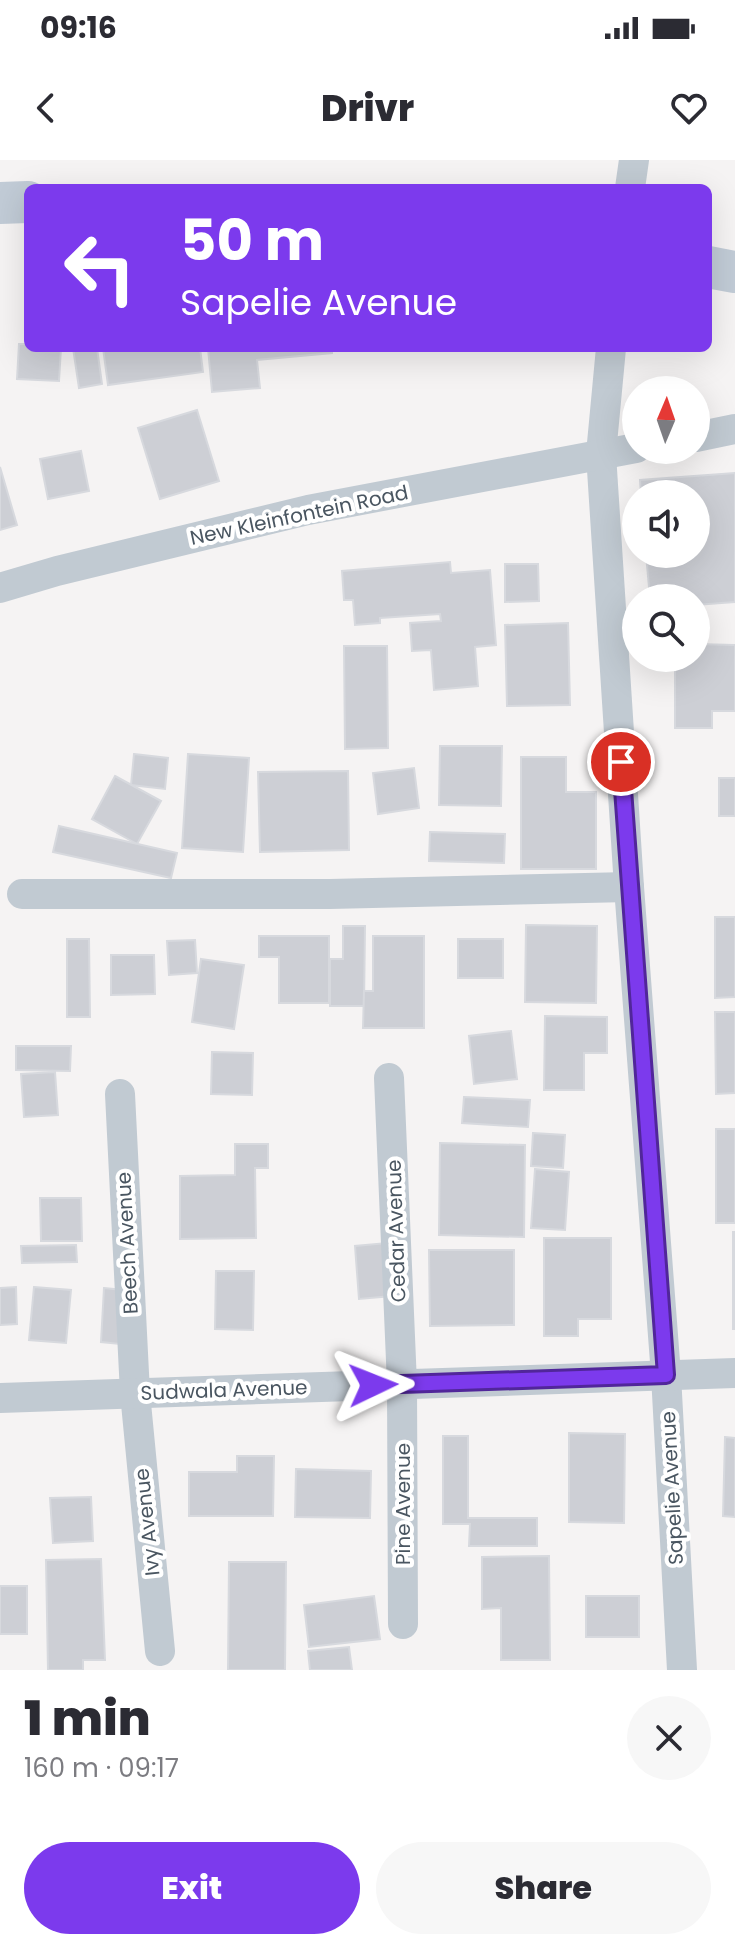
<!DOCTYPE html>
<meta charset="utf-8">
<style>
body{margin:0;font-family:Poppins,sans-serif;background:#f7f7f7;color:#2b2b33;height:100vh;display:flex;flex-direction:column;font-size:30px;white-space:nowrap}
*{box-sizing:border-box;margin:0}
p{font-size:26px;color:#7c7c81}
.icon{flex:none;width:44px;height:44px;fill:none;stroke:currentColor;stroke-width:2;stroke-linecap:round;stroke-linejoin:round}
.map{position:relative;height:1510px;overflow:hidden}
.drawer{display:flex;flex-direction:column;background:#fff;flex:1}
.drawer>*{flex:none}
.guide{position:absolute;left:24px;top:24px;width:688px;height:168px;border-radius:12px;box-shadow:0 8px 32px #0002;background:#7c3aed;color:#fff;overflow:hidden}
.needle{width:52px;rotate:2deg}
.buttons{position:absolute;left:622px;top:216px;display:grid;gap:16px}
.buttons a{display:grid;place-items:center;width:88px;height:88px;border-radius:50%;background:#fff;box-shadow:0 8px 32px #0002;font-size:40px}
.pin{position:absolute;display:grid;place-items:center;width:68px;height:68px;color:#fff;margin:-34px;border:4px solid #fff;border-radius:50%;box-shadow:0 2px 8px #0007}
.me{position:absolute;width:88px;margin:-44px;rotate:88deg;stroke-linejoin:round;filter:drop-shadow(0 0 6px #0008)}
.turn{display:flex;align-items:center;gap:28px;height:168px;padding:0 24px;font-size:36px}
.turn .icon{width:104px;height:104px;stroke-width:2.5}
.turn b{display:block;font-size:56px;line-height:68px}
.round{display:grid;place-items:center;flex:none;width:84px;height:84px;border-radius:42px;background:#f7f7f7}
.head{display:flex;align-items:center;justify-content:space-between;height:136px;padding:0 24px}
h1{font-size:48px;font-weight:800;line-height:60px}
.action{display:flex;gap:16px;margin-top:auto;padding:16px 24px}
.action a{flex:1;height:92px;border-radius:48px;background:#7c3aed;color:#fff;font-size:32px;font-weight:800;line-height:92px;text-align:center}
.action a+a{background:#f7f7f7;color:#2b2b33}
.status{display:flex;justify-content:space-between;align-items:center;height:56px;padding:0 40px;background:#fff;direction:ltr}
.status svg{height:22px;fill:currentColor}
header{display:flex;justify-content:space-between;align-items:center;height:104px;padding:0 24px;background:#fff;font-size:36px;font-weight:800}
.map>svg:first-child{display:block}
.building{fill:#cdcfd5;stroke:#d7d9de;stroke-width:2}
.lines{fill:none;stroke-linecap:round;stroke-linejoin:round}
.minor{stroke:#c1cad2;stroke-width:30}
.secondary{stroke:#c1cbd6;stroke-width:42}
.route-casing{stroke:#51269a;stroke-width:20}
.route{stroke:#7c3aed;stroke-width:14}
.labels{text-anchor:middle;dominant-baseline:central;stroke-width:8;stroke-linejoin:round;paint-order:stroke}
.street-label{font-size:20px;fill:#4a5661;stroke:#fff}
</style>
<div class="status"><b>09:16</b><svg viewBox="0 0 49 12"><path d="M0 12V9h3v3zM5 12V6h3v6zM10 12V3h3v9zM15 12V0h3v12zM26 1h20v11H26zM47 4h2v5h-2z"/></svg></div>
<header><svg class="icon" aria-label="back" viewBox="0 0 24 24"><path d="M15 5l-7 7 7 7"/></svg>Drivr<svg class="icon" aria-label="heart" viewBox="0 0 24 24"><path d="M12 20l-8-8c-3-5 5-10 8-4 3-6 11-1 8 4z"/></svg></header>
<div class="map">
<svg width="735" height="1510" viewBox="0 0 735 1510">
<rect width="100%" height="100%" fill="#f5f3f3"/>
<g class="building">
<path d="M19 184H28V188H61L59 221 17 219Z"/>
<path d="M73 188H97L102 224 79 228Z"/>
<path d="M103 188H200L203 212 108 225Z"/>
<path d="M208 188H332V193L257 200 260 228 212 232Z"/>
<path d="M197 250 219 321 160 339 138 268Z"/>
<path d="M81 291 89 331 48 339 40 299Z"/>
<path d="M0 307 17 365 0 370Z"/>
<path d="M735 313V442L696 445V438H650L646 394H696V334H641L640 320Z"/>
<path d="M450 402 451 413 490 410 496 485 475 487 478 526 434 530 431 490 412 491 410 463 441 461 440 454 380 458V463L355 465 353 440H344L342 411Z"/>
<path d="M505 404H538L539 441 505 442Z"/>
<path d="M568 463 570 545 507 546 505 465Z"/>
<path d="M696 484 735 485V551H712V568H675V498H696Z"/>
<path d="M344 486H387L388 588 345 589Z"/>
<path d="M440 586H502L501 646 439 645Z"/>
<path d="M134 594 168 598 165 629 131 625Z"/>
<path d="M188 594 249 598 243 692 182 688Z"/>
<path d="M521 597H566V632H596V709H521Z"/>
<path d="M414 608 419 648 378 654 373 613Z"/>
<path d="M348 611 349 690 260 692 258 612Z"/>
<path d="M115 616 161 641 137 684 92 659Z"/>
<rect x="719" y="618" width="16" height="38"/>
<path d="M59 666 177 693 171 718 53 692Z"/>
<path d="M430 672 505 674 504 703 429 701Z"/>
<path d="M715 757H735V837L715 838Z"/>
<path d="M526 765 597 766 596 843 525 842Z"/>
<path d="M343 766H365L364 846H330V799H343Z"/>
<path d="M259 776H329V843H279V797H259Z"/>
<path d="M373 776H424V868H363L364 831H373Z"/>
<path d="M67 779H89L90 857H67Z"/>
<rect x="458" y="779" width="45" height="39"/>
<path d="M195 780 197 813 169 815 167 781Z"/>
<path d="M111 795H154L155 834 111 835Z"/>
<path d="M201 799 244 805 234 869 192 862Z"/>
<path d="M715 852H735V933L716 934Z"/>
<path d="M545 856 607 857V893H584V930H544Z"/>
<path d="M511 871 517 919 474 924 469 876Z"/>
<path d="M16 886H71L70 911 16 910Z"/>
<path d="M212 892 253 893 252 935 211 934Z"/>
<path d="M55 912 58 955 24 957 21 914Z"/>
<path d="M464 937 530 940 528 967 462 963Z"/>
<rect x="716" y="969" width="19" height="94"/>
<path d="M533 973 565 975 563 1008 531 1006Z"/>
<path d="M440 983 525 985 524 1077 439 1075Z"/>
<path d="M235 984H268V1008H255L256 1078 180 1079V1016L235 1015Z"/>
<path d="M535 1009 569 1012 565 1070 531 1068Z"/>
<path d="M40 1038H81L82 1081H41Z"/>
<rect x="733" y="1072" width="2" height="97"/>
<path d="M544 1078H611V1159H578V1176H544Z"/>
<path d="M387 1083 392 1136 359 1139 355 1086Z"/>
<path d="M76 1085 77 1102 22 1103 21 1086Z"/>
<path d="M429 1090H514V1165L430 1166Z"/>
<path d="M216 1111H254L253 1170 215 1169Z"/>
<path d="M16 1127 17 1164 0 1165V1128Z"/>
<path d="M34 1127 71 1130 66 1183 29 1180Z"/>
<path d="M104 1128 123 1130 120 1184 101 1182Z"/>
<path d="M569 1273 625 1274 624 1363 569 1362Z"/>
<path d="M443 1276H468V1358H537V1386H469L470 1364H443Z"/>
<path d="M725 1277 735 1278V1357L723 1356Z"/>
<path d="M237 1296H274L273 1356H189V1312H237Z"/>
<path d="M296 1309 371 1311 370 1358 295 1357Z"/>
<path d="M91 1337 93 1381 53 1383 50 1338Z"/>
<path d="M549 1396 550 1500H501V1448L482 1449V1397Z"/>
<path d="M101 1399 105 1500H83V1510H48L46 1400Z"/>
<path d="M229 1402H286L285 1510H228Z"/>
<rect x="0" y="1426" width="27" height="48"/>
<path d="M374 1436 380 1479 309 1487 304 1445Z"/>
<rect x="586" y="1436" width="53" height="41"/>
<path d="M349 1487 352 1510H310L308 1491Z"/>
</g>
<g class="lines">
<g class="minor">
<path d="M630 28 634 0"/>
<path d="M611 188 601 294 629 727 666 1215 682 1510"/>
<path d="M696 277 735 269"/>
<path d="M0 428 57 411 308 350 636 288"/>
<path d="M22 734H330L629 727"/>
<path d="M389 918 402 1224 403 1464"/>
<path d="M120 934 135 1233 160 1491"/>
<path d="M0 1238 735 1213"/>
</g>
<g class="secondary">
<path d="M0 43 28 42"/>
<path d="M708 107 735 112"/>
</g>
</g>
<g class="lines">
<defs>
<path id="route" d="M373 1225 666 1215 621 602"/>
</defs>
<use href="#route" class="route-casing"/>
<use href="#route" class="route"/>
</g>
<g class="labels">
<g class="street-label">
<text transform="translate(299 355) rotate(-12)">New Kleinfontein Road</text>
<text transform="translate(396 1071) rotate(-92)">Cedar Avenue</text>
<text transform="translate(127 1083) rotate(-93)">Beech Avenue</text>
<text transform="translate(224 1230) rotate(-2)">Sudwala Avenue</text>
<text transform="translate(672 1328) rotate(-93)">Sapelie Avenue</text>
<text transform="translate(403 1344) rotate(-90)">Pine Avenue</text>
<text transform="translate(147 1362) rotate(-96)">Ivy Avenue</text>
</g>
</g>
</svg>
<div class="buttons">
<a><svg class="needle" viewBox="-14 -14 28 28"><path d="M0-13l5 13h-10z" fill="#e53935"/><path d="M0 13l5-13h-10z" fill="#7c7c81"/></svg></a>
<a><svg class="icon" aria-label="sound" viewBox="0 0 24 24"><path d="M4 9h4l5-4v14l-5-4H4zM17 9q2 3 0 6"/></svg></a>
<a><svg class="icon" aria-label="search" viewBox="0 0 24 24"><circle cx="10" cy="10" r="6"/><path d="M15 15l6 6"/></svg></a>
</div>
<div class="pin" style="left:621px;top:602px;background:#d93025"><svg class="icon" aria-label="arrive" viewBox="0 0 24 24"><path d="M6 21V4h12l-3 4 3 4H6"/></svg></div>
<svg class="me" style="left:373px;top:1225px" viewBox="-20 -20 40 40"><path d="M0-17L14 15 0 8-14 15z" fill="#7c3aed" stroke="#fff" stroke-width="4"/></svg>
<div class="guide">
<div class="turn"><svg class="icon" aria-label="left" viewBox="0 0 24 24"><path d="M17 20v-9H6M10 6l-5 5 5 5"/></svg><div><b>50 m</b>Sapelie Avenue</div></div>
</div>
</div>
<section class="drawer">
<div class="head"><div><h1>1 min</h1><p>160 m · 09:17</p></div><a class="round"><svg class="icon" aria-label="close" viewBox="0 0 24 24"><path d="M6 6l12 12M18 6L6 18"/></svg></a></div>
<div class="action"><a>Exit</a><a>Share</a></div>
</section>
